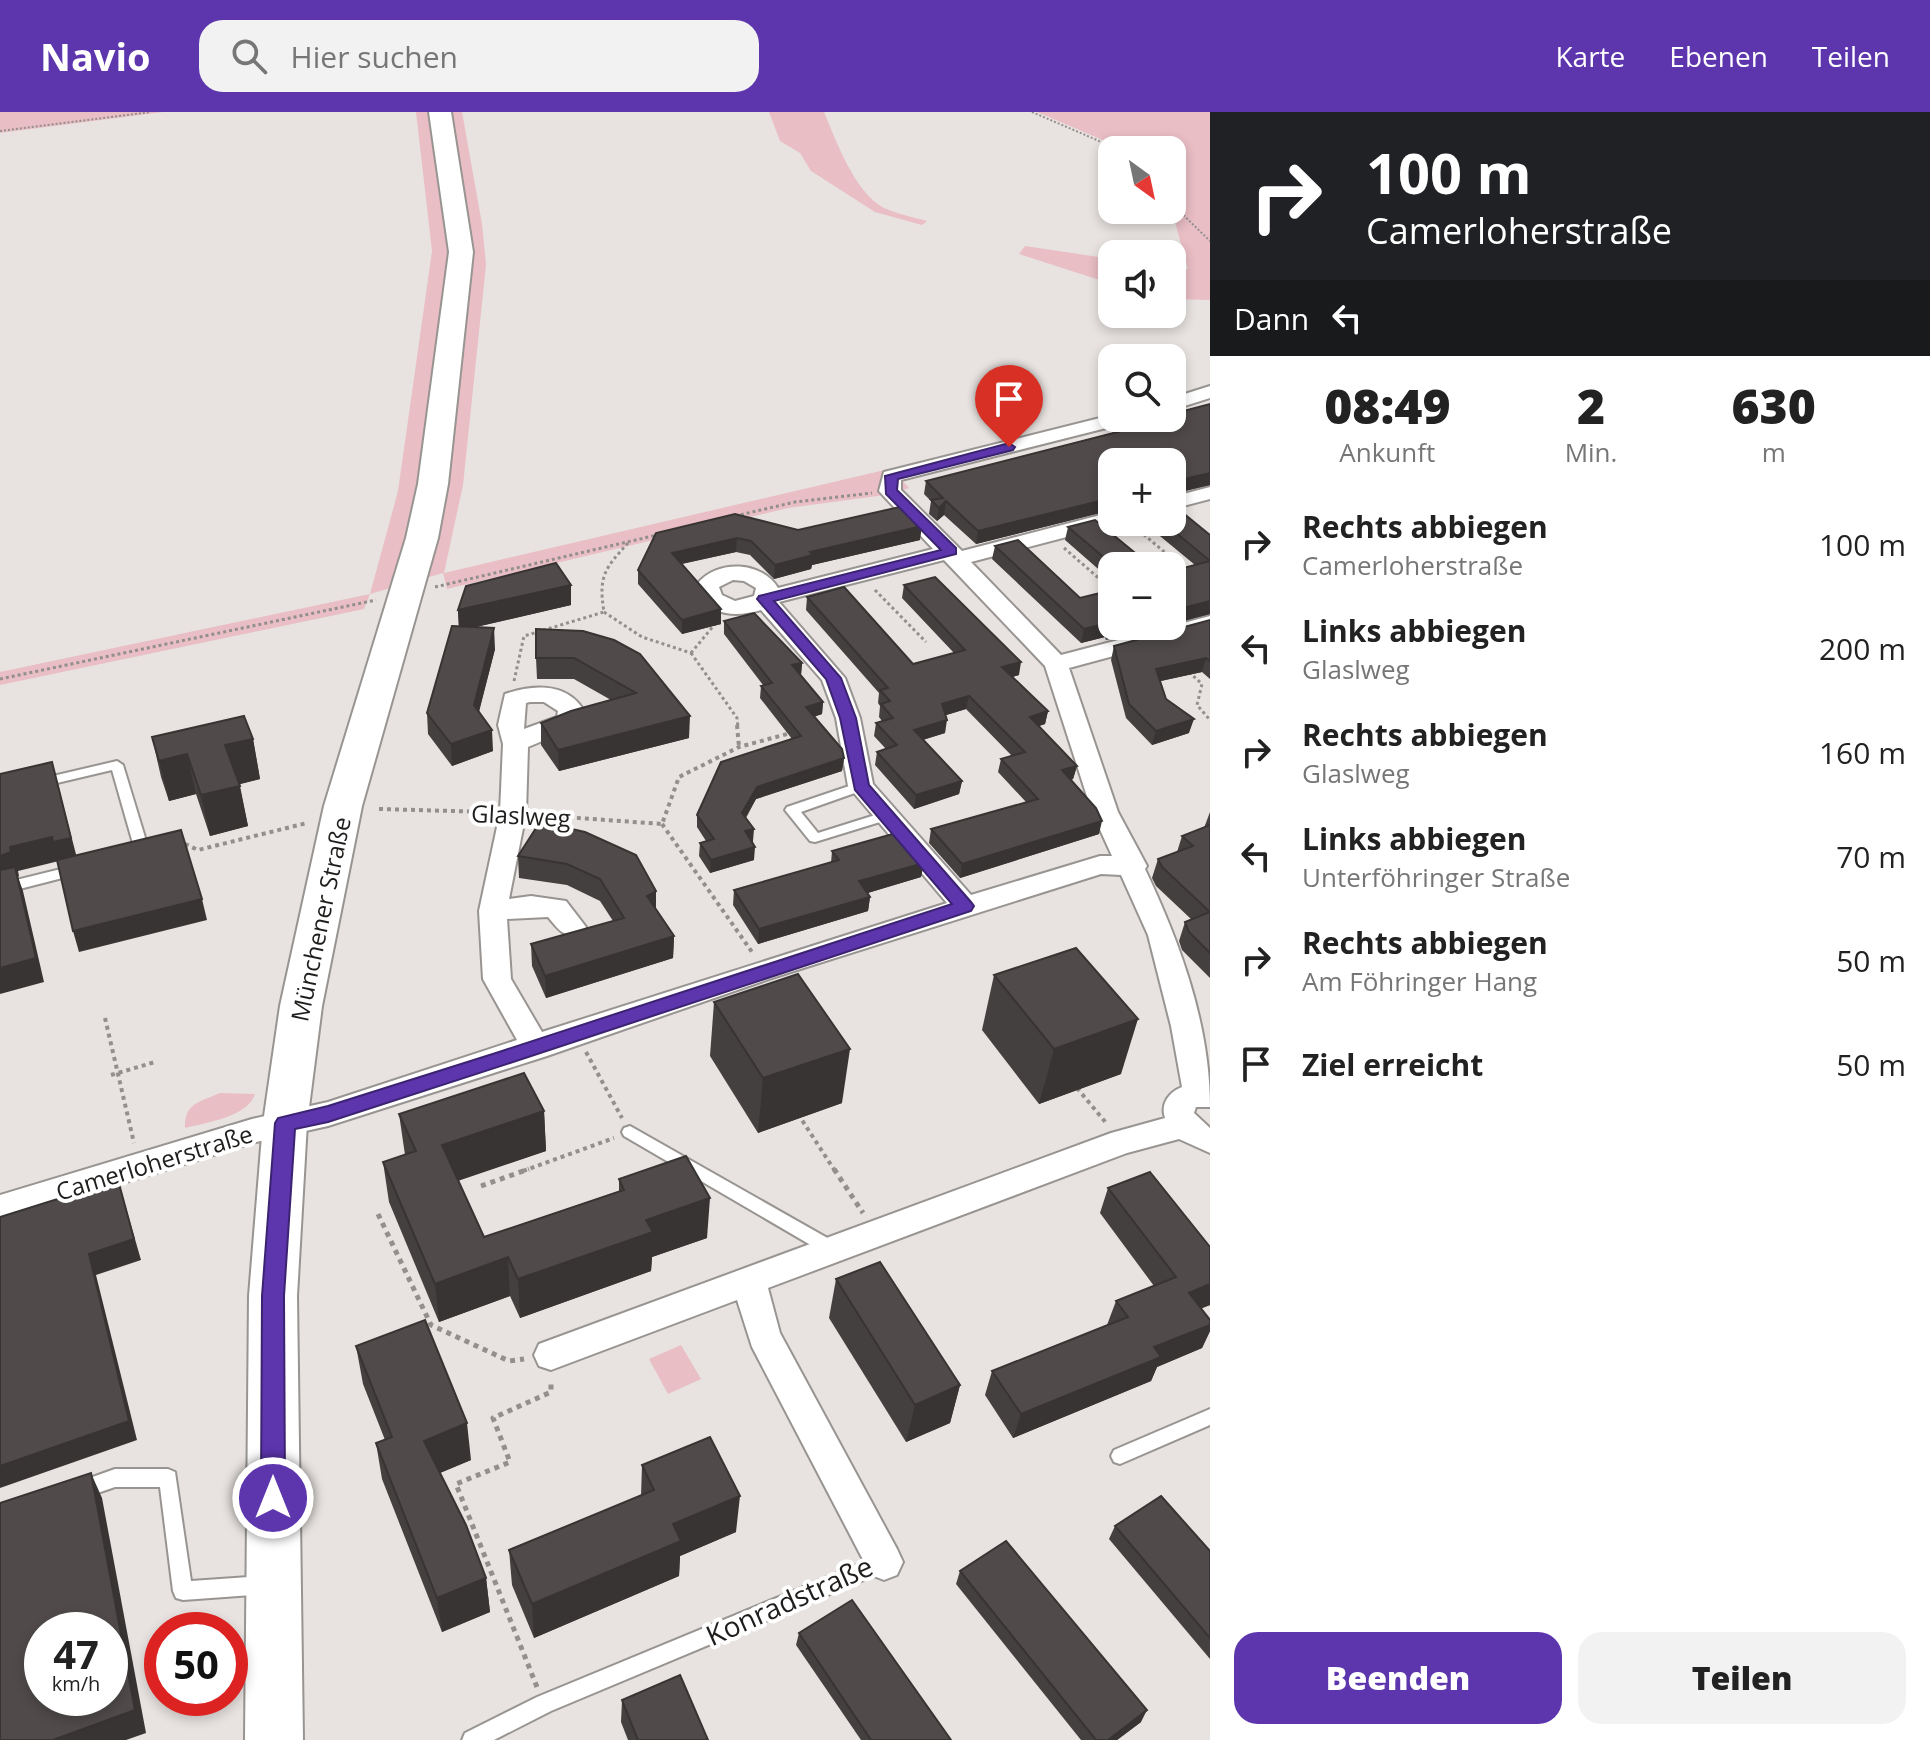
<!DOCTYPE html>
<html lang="de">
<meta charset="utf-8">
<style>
body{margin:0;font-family:"Open Sans",sans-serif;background:#f2f2f2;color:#222;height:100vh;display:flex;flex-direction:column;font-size:30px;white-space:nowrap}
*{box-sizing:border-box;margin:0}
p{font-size:26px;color:#767676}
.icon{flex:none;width:44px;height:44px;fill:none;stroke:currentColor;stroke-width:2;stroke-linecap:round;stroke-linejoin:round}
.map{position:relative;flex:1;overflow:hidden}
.drawer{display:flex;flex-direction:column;background:#fff;width:720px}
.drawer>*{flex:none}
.banner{background:#202124;color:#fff;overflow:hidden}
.needle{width:52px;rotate:147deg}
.tools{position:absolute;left:1098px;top:24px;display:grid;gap:16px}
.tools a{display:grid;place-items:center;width:88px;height:88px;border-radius:16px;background:#fff;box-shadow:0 4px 12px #0003;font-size:40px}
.speed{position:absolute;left:24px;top:1500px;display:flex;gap:16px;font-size:40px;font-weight:700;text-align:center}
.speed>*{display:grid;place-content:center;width:104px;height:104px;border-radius:50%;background:#fff;box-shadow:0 4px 12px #0003;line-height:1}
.speed small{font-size:20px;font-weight:400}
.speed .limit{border:12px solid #d22;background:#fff;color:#111}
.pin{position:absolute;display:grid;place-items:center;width:68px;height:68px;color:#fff;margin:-82px -34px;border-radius:50% 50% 50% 0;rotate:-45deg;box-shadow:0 0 8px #0007}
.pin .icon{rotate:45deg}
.me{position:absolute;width:88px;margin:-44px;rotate:0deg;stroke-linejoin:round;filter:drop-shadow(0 0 6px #0008)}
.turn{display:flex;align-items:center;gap:28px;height:168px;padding:0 24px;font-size:36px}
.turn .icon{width:104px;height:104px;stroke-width:2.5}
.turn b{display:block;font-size:56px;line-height:68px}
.then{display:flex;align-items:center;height:76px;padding:0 24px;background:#0003;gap:16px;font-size:30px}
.eta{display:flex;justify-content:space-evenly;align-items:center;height:136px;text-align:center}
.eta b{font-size:48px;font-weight:800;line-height:56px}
.button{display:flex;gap:16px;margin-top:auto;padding:16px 24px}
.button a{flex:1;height:92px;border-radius:24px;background:#5d36ae;color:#fff;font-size:32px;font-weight:800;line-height:92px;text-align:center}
.button a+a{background:#f2f2f2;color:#222}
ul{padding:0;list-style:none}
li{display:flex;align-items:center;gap:24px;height:104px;padding:0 24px}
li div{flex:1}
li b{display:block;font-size:30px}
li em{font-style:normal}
header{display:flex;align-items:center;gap:48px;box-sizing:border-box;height:112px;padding:0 40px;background:#5d36ae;color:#fff}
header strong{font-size:38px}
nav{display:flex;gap:44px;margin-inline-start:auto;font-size:28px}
.search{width:560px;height:72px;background:#f2f2f2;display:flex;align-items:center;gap:20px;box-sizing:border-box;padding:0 28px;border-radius:24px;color:#767676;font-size:30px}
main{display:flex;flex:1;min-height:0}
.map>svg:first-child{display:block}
.green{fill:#e9bec4}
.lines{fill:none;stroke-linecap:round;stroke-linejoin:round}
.lane-casing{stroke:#989491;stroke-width:4}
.street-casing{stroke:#989491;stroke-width:4}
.secondary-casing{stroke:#989491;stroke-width:4}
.path-far3{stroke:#938f8d;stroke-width:2;stroke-dasharray:2 2;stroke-linecap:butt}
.path-far2{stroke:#938f8d;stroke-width:3;stroke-dasharray:3 3;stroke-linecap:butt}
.path-far1{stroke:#938f8d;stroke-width:4;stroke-dasharray:4 4;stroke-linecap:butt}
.path{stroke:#938f8d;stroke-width:5;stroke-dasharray:5 5;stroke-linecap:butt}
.lane{fill:#fff;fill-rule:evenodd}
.street{fill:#fff;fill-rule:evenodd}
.secondary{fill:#fff;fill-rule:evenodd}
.wall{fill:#454040}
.shaded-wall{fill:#383434}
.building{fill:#504b4a;stroke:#383434;stroke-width:2;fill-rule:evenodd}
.route{fill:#5d36ae;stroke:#3c2371;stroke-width:2}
.labels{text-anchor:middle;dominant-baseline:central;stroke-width:8;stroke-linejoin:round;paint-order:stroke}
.street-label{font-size:24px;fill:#1f1e1c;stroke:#fff}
.near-street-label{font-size:28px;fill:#1f1e1c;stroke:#fff}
</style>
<header>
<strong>Navio</strong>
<div class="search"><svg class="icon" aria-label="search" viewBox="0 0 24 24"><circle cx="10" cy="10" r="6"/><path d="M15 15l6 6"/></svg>Hier suchen</div>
<nav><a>Karte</a><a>Ebenen</a><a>Teilen</a></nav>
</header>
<main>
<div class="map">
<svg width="1210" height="1628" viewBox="0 0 1210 1628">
<rect width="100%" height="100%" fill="#e8e3e0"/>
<g class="green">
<path d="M0 0H163L0 21Z"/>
<path d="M416 0H462L482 112 486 153 463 373 444 461 1090 310 1142 306 900 366 909 376 885 383 788 396 447 477 443 461 370 482 364 497 0 573V560L370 482 398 379 432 139Z"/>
<path d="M769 0H824C836 29 855 81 884 96 897 102 913 105 927 109L922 113 875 100 811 59 800 41 780 29Z"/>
<path d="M1037 0H1210V188L1172 187V155L1188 157 1173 103 1184 100 1172 85V38H1126Z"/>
<path d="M1025 134 1112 147V172L1019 142Z"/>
<path d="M220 981 255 982C248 1005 205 1011 185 1016 184 991 200 990 220 981Z"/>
<path d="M681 1233 701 1267 668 1282 649 1247Z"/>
</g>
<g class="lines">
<defs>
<g id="lane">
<path d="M117 649 123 653 150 742 148 745H138L136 742 112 658 40 675 34 671 40 667Z"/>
<path d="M861 670 866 671 867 674 866 677 801 700 818 721 888 699 895 703 893 706 815 730 810 729 785 698 787 695Z"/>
<path d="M77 753 82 755 84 758 82 761 0 782V772Z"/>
<path d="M630 1014 838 1132 840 1137 838 1142 832 1144 826 1142 624 1024 622 1020 624 1016Z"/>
<path d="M1210 1297V1313L1120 1352 1114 1350 1111 1344 1114 1338Z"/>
<path d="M115 1357H168L175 1360 191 1469 265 1464 272 1466 275 1473 272 1480 265 1482 183 1488 176 1486 173 1479 160 1375H115L80 1387 73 1384 71 1378 73 1372Z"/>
<path d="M883 1442 890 1445 893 1451 890 1457 551 1599 494 1628H462L465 1621 537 1585Z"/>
</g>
<g id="street">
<path d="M1210 274V286L1172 298V286Z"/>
<path d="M1112 303V306H1133L1130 310 901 368V378L962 439 1112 400V410L1120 411 971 450 1061 543 1210 504V518L1069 556 1118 700 1147 754 1145 757C1180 831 1210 912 1210 995H1196L1194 1001 1210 1016V1041L1179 1027 1127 1041 768 1176 780 1221 897 1437 903 1450 897 1463 884 1468 871 1463 752 1235 737 1188 551 1258 539 1254 534 1243 539 1232 1111 1021 1165 1006C1160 992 1169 980 1182 975L1171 914 1148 823 1121 763 1101 762 775 865 547 944 328 1014 252 1031 0 1109V1083L252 1007 328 990 517 928 483 867 479 799 500 701 503 632 498 613 505 582C532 573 565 570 583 597L578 614 528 635 526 701 509 787 531 784 566 789 586 815 582 822C564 827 559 818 548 805L507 807 511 867 542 920 947 791 848 674 836 606 822 568 761 498C737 505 712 504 697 483V472C717 447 762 449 778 476L933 437 879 379 884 360ZM944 448 1045 554 1092 700 1112 744H1100L971 783 873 672 860 606 845 566 779 490ZM733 468 744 469 756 476 754 484 735 489 722 483 719 475ZM530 590H544L558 599 557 605 524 617 526 591Z"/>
<path d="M1210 375V387L1172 397V385Z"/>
</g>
<path id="secondary" d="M429 0H451L473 140 448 372 438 426 362 694 322 894 307 1011 297 1184 303 1628H245L249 1184 263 1011 280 894 324 694 406 426 418 372 449 140Z"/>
</defs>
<use href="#lane" class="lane-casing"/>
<use href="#street" class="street-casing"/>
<use href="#secondary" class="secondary-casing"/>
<g class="path-far3">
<path d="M1032 0 1120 38"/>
<path d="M0 19 150 0"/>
<path d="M1172 92 1210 129"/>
</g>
<g class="path-far2">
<path d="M735 404 795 390 872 381"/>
<path d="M1130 411 1174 448"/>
<path d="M1064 436 1102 469"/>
<path d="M435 475 657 423"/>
<path d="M875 478 926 530"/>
<path d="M604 500 642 525 691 541"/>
<path d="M691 541 737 606 738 615"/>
<path d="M691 541 715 512"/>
<path d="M1189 560 1202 572 1197 593 1210 608"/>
<path d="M0 567 376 488"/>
<path d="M514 569 524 524 604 500C598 464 605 456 629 430"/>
</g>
<g class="path-far1">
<path d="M737 613 739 635"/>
<path d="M379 697 489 700"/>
<path d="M537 703 662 712 679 665 739 635 791 621"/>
<path d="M662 712 752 840"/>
<path d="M185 732 198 738 307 711"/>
<path d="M105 906 134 1031"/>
<path d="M586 940 622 1006"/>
<path d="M111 963 155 950"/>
<path d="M1077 976 1107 1012"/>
<path d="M798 1002 835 1059"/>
<path d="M523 1059 614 1026"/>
</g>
<g class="path">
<path d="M834 1057 863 1101"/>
<path d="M481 1074 529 1057"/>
<path d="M378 1102 431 1213 509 1249 524 1247"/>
<path d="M537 1575 456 1372 510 1350 493 1306 551 1280V1268"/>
</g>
<use href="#lane" class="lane"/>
<use href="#street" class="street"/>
<use href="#secondary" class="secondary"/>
</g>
<g class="wall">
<path d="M1210 292V373L1172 382 1112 350V398L976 432 944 403 937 409 929 402 931 389 924 382 926 369 1131 316 1132 311Z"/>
<path d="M1143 410H1172L1210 423V502L1172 512V459L1195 453Z"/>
<path d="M1068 415 1151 454H1112V469L1065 428Z"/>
<path d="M798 418 920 428 812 453 811 457 774 467 750 443 736 440 682 452 721 512 682 522 638 472V458L656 421Z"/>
<path d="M995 434 1080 486 1112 514 1106 528 1105 525 1081 531 992 447Z"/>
<path d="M571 473V493L475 515 495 537 479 600 493 639 452 654 428 622 427 601 459 515 458 498Z"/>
<path d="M904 473 1019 563 1012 565 1048 599 1045 612 1039 614 1077 654 1073 667 1071 668 1099 722 960 766 929 731 931 717 1026 690 998 660 1001 647 1012 644 966 597 946 603 945 621 923 628 962 669 959 682 914 697 875 653 877 640 886 637 874 624 876 611 882 609 879 605 880 594 878 591 879 581 806 498 807 485 913 552 954 541 902 486Z"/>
<path d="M1210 508V567L1202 560 1160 569 1166 587 1189 621 1152 633 1126 606 1111 548 1114 534Z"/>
<path d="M724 509 802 551 801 563 823 590 822 602 814 605 844 646 842 659 756 687 746 706 753 729 754 748 710 761 699 744 700 731 706 729 697 715V703L792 627 760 586 761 574 763 573 724 522Z"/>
<path d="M583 519 689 626 559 659 541 633V611L611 588 574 567H537L536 546Z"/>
<path d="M152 625 253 627 260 667 239 672 248 714 210 724 196 682 169 689 161 665Z"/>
<path d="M1210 700V866L1182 838 1179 829 1185 810 1191 807 1156 774 1152 766 1158 747 1177 740 1182 724 1204 716Z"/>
<path d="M540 710 656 779V798L674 824 673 846 546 886 532 854 531 832 613 809 600 789 567 773 519 766 518 744Z"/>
<path d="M896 726 924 751 921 765 868 781 870 785 868 799 758 832 733 793 734 778 831 751 832 739Z"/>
<path d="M994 863 1121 962 1039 992 982 918Z"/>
<path d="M714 890 842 991 758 1021 710 944Z"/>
<path d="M544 999 546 1039 458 1068 484 1125 619 1079V1067L707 1126 652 1145 651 1159 520 1206 510 1184 439 1210 389 1090 383 1050 405 1043 399 1002Z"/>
<path d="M1108 1076 1210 1135V1193L1201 1196 1210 1208V1219L1202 1236 1157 1255 1151 1269 1013 1326 985 1283 992 1259 1107 1213 1116 1189 1154 1174 1100 1101Z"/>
<path d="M836 1167 960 1273 950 1311 906 1330 829 1206Z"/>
<path d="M356 1234 471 1348 440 1361 486 1466 490 1500 442 1520 382 1367 376 1331 385 1328 363 1272Z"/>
<path d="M642 1353 736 1420 680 1444 679 1464 534 1526 512 1473 509 1438 641 1384Z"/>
<path d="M1115 1414 1210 1439V1547L1109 1427Z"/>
<path d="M960 1459 1141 1610 1117 1628H1081L956 1472Z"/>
<path d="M799 1521 951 1628H861L796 1533Z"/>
<path d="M622 1588 708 1628H628L621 1610Z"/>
</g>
<g class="shaded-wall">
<path d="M1210 361V373L1172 382V370Z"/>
<path d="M1112 386V398L976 432 978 419Z"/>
<path d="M946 389 944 403 937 409 939 396Z"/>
<path d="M922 414 920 428 812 453 811 457 774 467 775 453 810 440Z"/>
<path d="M737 426 736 440 671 454 672 441Z"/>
<path d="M571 473V493L459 519 458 498Z"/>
<path d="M1210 489V502L1172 512V499Z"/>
<path d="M721 497V512L682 522V508Z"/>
<path d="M1108 511 1105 525 1081 531 1084 517Z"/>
<path d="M1109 514H1162L1106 528Z"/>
<path d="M494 516 495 537 475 614 474 593Z"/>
<path d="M1206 546 1202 560 1152 571 1156 557Z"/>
<path d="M1021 550 1019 563 1000 569 1002 555Z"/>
<path d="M802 551 801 563 792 553Z"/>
<path d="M969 584 966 597 940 605 942 592Z"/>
<path d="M823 590 822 602 805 607 806 595Z"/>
<path d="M1048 599 1045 612 1027 618 1030 605Z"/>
<path d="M690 604 689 626 559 659 558 638Z"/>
<path d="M1194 607 1189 621 1152 633 1156 619Z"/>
<path d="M947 608 945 621 912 631 914 618Z"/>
<path d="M492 618 493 639 452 654 451 632Z"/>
<path d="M253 627 260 667 233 674 225 633Z"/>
<path d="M187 642 196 682 169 689 159 649Z"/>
<path d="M844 646 842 659 756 687 741 713 742 701 757 675Z"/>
<path d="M52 650 78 750 59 749 18 759 19 764 18 765 23 779 44 870 0 882V744L10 735Z"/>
<path d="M1077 654 1073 667 1059 672 1062 658Z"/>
<path d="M962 669 959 682 914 697 916 683Z"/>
<path d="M240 674 248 714 210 724 201 683Z"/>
<path d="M1102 709 1099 722 960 766 962 752Z"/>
<path d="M754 717 753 729 744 732 745 719Z"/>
<path d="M755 735 754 748 710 761 711 748Z"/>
<path d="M924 751 921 765 857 784 859 769Z"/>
<path d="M656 779V800L647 784Z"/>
<path d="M870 785 868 799 758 832 759 817Z"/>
<path d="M202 787 207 808 79 840 73 819Z"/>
<path d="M674 824 673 846 546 886 545 864Z"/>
<path d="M1138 907 1121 962 1039 992 1054 937Z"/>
<path d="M850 937 842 991 758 1021 763 966Z"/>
<path d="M544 999 546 1039 446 1073 442 1033Z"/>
<path d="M118 1068 141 1148 96 1163 137 1328 0 1376V1354Z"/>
<path d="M710 1086 707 1126 652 1145 651 1159 520 1206 518 1167 646 1108Z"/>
<path d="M508 1145 510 1184 439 1210 435 1172Z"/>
<path d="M1210 1172V1193L1178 1206 1189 1181Z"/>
<path d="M1210 1213V1219L1202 1236 1157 1255 1151 1269 1013 1326 1021 1302 1154 1235Z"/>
<path d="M960 1273 950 1311 906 1330 915 1293Z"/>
<path d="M467 1311 471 1348 430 1365 424 1329Z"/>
<path d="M91 1361 102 1386 146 1621 126 1628H53Z"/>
<path d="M740 1384 736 1420 680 1444 679 1464 534 1526 532 1492 673 1412Z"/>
<path d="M486 1466 490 1500 442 1520 437 1486Z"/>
<path d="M1147 1598 1141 1610 1117 1628H1108Z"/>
</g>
<g class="building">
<path d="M1210 292V361L1172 370V350H1112V386L978 419 946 389 939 396 931 388 943 386 926 369 1137 315 1132 311 1154 306H1172V302Z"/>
<path d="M1172 392 1210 423V449L1163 410H1172Z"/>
<path d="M904 394 922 414 810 440 813 443 775 453 751 429 737 426 672 441 721 497 682 508 638 458 656 421 735 402 798 418Z"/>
<path d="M1095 408 1151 454H1114L1068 415Z"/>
<path d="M1018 428 1080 486 1112 478V514H1109L1108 511 1084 517 995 434Z"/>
<path d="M1210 449V489L1172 499V459Z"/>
<path d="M556 451 571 473 458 498 466 474Z"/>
<path d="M935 465 1021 550 1002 555 1048 599 1030 605 1077 654 1062 658 1096 696 1102 709 962 752 931 717 1038 687 1001 647 1025 640 969 584 942 592 947 608 914 618 962 669 916 683 877 640 897 633 876 611 893 606 881 592 890 589 880 578 888 576 807 485 844 475 913 552 965 538 904 473Z"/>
<path d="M754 501 802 551 792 553 823 590 806 595 842 637 844 646 757 675 742 701 754 717 745 719 755 735 711 748 700 731 714 727 697 703 721 650 801 624 761 574 772 571 724 509Z"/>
<path d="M1210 508V549L1206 546 1156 557 1166 587 1194 607 1156 619 1129 592 1114 534Z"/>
<path d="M452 514 494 516 474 593 492 618 451 632 427 601Z"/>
<path d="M536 517 583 519 614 528 640 542 690 604 558 638 541 611 571 599 636 581 574 546H536Z"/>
<path d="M244 604 253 627 225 633 240 674 201 683 187 642 159 649 152 625Z"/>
<path d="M52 650 71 726 53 730 52 725 10 735 11 740 0 744V662Z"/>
<path d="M540 710 585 720 636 743 656 779 647 784 674 824 545 864 531 832 624 806 600 767 567 752 518 744Z"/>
<path d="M1210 713V841L1189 820 1185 810 1210 800 1162 755 1158 747 1193 734 1182 724Z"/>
<path d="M181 718 202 787 73 819 57 748Z"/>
<path d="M893 722 896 726 902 725 924 751 859 769 870 785 759 817 734 778 839 748 832 739Z"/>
<path d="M15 755 36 846 0 856V758Z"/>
<path d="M1076 836 1138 907 1054 937 994 863Z"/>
<path d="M798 862 850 937 763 966 714 890Z"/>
<path d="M524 961 544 999 442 1033 484 1125 624 1078 619 1067 686 1044 710 1086 646 1108 653 1120 518 1167 508 1145 435 1172 383 1050 416 1039 399 1002Z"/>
<path d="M1150 1060 1210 1135V1172L1189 1181 1210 1208V1213L1154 1235 1161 1245 1021 1302 992 1259 1128 1205 1116 1189 1176 1165 1108 1076Z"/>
<path d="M118 1068 134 1127 89 1142 129 1309 0 1354V1105Z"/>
<path d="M880 1150 960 1273 915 1293 836 1167Z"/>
<path d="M425 1208 467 1311 424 1329 466 1413 486 1466 437 1486 376 1331 392 1325 356 1234Z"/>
<path d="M710 1325 740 1384 673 1412 681 1429 532 1492 509 1438 654 1378 642 1353Z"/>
<path d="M91 1361 135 1598 53 1628H0V1391ZM42 1518H110V1586H42Z"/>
<path d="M1161 1384 1210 1439V1526L1115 1414Z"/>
<path d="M1006 1429 1147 1598 1108 1628H1096L960 1459Z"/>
<path d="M852 1488 951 1628H871L799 1521Z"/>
<path d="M680 1563 708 1628H638L622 1588Z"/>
</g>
<path class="route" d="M1009 331 1015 335 1013 338 898 367 897 378 956 436V442L774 489 841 566 856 606 869 673 971 790 974 794 971 799 513 950 328 1010 295 1017 284 1184 285 1386 282 1394 273 1397 265 1394 261 1386 262 1184 275 1011 278 1006 328 994 499 940 952 792 855 678 840 606 826 567 757 487 759 484 941 438 886 382 885 364Z"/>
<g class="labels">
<g class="street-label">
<text transform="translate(521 703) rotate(3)">Glaslweg</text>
<text transform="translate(320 807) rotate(-78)">Münchener Straße</text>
<text transform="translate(154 1050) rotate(-17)">Camerloherstraße</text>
</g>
<g class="near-street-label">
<text transform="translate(789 1488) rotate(-24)">Konradstraße</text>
</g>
</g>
</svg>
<div class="tools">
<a><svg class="needle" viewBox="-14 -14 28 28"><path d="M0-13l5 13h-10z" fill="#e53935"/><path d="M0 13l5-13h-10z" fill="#767676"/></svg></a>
<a><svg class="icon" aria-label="sound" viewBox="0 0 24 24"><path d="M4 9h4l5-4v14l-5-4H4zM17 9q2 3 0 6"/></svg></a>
<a><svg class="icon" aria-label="search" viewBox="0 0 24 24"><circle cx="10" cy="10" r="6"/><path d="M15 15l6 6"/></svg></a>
<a>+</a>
<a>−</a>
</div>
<div class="speed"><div>47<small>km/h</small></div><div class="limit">50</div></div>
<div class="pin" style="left:1009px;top:335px;background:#d93025"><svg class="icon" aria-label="arrive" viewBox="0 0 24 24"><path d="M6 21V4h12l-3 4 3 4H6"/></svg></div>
<svg class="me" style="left:273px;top:1386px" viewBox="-20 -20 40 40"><circle r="17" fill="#5d36ae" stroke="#fff" stroke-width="3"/><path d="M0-11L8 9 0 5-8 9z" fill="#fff"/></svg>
</div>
<section class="drawer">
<div class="banner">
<div class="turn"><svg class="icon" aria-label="right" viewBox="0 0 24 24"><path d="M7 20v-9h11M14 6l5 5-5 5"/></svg><div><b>100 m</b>Camerloherstraße</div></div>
<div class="then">Dann<svg class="icon" aria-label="left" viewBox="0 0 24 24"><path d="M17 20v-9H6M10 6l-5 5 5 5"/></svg></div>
</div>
<div class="eta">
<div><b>08:49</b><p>Ankunft</p></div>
<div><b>2</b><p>Min.</p></div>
<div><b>630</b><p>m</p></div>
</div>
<ul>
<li><svg class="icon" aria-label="right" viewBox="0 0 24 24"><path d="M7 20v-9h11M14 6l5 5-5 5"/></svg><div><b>Rechts abbiegen</b><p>Camerloherstraße</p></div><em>100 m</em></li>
<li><svg class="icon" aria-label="left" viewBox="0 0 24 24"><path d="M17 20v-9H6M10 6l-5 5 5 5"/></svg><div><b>Links abbiegen</b><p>Glaslweg</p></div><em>200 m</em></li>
<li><svg class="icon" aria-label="right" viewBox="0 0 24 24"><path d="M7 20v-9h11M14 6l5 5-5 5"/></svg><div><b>Rechts abbiegen</b><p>Glaslweg</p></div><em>160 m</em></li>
<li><svg class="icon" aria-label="left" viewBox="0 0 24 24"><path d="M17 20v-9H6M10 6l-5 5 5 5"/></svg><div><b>Links abbiegen</b><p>Unterföhringer Straße</p></div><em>70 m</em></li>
<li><svg class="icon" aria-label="right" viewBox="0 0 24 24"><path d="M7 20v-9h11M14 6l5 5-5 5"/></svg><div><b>Rechts abbiegen</b><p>Am Föhringer Hang</p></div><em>50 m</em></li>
<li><svg class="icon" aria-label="arrive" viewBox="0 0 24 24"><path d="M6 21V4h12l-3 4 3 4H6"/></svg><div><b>Ziel erreicht</b></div><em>50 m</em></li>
</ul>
<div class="button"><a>Beenden</a><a>Teilen</a></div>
</section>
</main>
